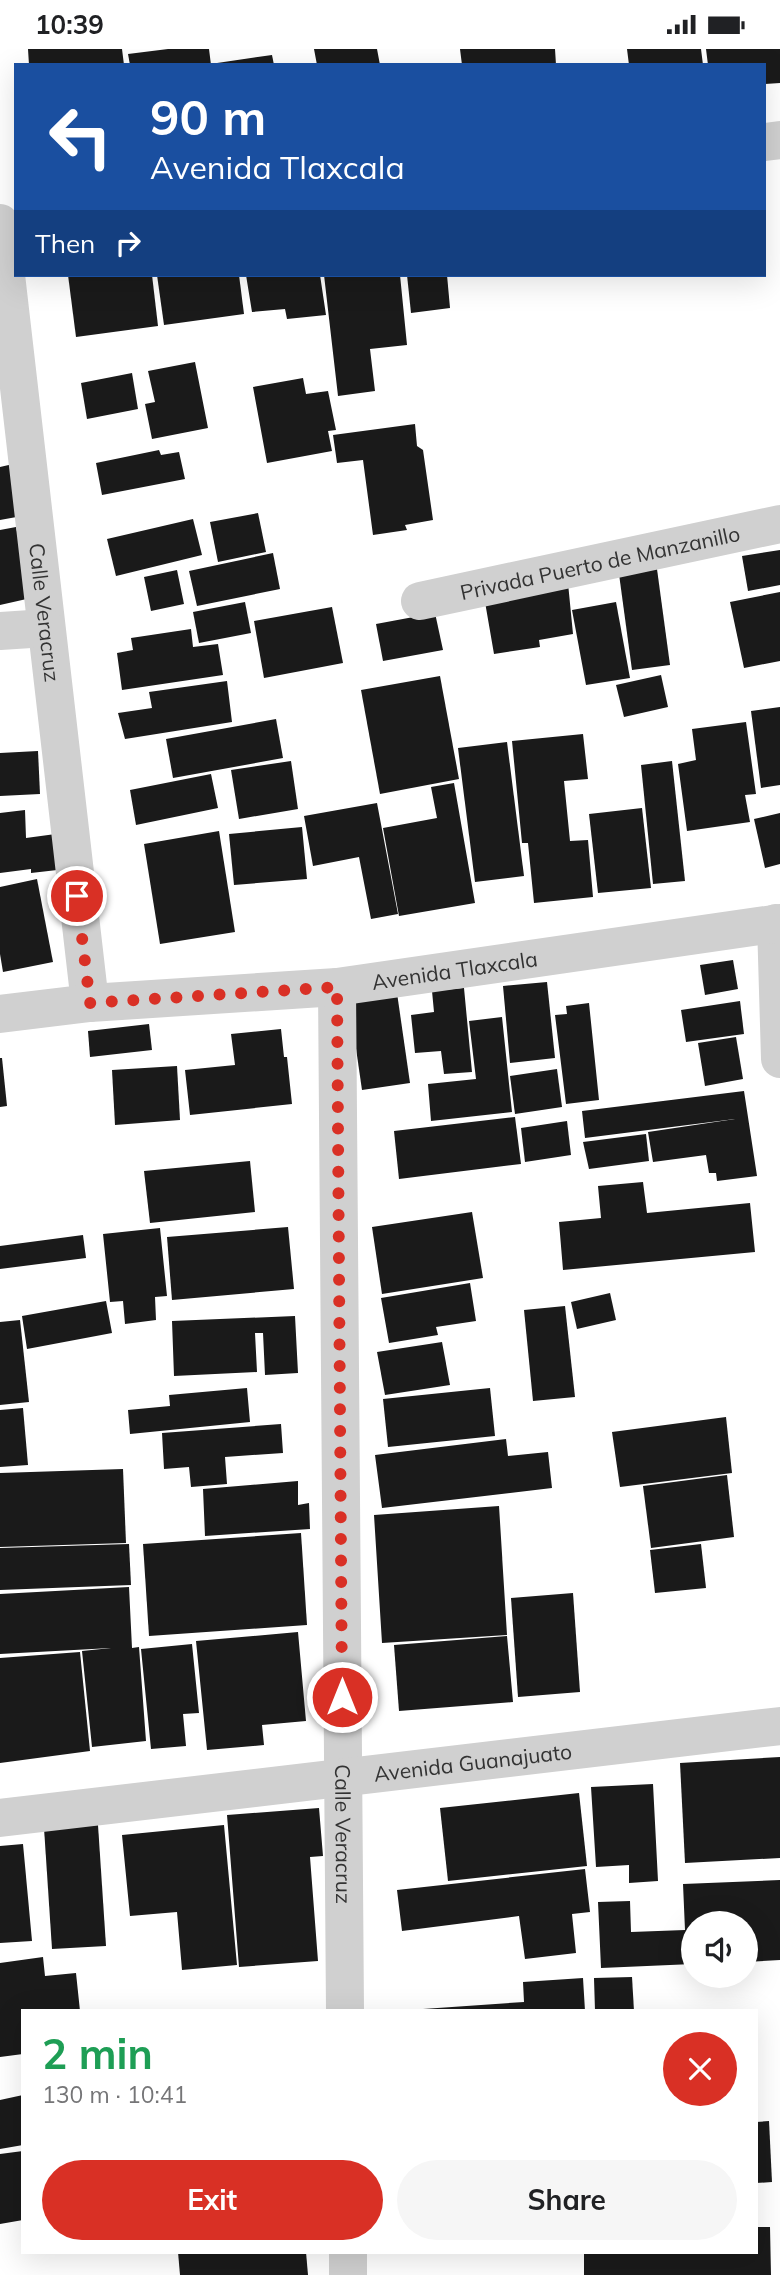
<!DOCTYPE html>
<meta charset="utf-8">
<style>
body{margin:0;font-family:Mulish,sans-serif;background:#f6f6f6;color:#202124;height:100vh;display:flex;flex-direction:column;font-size:26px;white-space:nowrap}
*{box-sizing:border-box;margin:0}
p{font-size:23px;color:#757577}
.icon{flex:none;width:38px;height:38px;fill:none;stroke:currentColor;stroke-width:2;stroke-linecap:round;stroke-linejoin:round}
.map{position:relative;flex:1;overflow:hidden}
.side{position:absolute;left:21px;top:1960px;width:737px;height:245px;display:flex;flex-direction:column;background:#fff;border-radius:0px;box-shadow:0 7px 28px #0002}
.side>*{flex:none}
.banner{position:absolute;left:14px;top:14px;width:752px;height:214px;border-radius:0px;box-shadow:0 7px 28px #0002;background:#1a4fa0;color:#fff;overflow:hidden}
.buttons{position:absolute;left:681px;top:1862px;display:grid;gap:14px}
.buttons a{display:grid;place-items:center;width:77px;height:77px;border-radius:50%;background:#fff;box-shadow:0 7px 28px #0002;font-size:35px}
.pin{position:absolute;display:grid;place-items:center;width:60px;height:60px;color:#fff;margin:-30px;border:4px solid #fff;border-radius:50%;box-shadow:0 2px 7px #0007}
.me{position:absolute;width:77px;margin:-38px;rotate:0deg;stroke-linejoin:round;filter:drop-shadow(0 0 5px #0008)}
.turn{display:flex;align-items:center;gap:24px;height:147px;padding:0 21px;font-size:32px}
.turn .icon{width:91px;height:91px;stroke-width:2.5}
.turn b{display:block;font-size:49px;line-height:60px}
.then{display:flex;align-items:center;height:66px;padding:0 21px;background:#0003;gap:14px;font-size:26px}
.round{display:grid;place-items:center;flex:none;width:74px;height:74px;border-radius:37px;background:#f6f6f6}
.overview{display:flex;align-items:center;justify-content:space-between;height:119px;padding:0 21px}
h1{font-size:42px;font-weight:700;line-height:52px;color:#1e9e55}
.primary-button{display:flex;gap:14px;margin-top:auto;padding:14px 21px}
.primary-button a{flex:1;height:80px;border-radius:42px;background:#d93025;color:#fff;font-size:28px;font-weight:700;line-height:80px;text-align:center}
.primary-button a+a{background:#f6f6f6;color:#202124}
.status{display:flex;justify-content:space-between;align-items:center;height:49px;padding:0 35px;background:#fff;direction:ltr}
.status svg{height:19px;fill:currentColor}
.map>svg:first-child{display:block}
.building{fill:#1a1a1a}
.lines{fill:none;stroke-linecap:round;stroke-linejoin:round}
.minor{stroke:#d0d0d0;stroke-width:38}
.route{stroke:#d93025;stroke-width:12;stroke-dasharray:0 21.6}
.labels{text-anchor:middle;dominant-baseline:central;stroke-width:7;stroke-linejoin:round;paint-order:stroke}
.street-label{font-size:21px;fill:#333;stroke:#fff}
</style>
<div class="status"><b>10:39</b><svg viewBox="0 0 49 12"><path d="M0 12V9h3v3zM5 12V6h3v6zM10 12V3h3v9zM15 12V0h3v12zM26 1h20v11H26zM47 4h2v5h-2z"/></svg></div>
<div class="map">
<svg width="780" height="2226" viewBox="0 0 780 2226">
<rect width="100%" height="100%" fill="#fff"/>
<g class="building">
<path d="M28 0H122L124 16H29Z"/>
<path d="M168 0H209L211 16H130L128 5Z"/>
<path d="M314 0H377L380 16H317Z"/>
<path d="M460 0H555L556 16H462Z"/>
<path d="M627 0H701L703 16H629Z"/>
<path d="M706 0H780V34L765 35V16H708Z"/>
<path d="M272 6 274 16H217V14Z"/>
<path d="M68 226H152L158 277 76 288Z"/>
<path d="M157 226H239L244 265 164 276Z"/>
<path d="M246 226H320L326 266 287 270 285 260 252 263Z"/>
<path d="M324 226H400L407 296 370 300 375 342 338 347Z"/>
<path d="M407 226H447L450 259 411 264Z"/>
<path d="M195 313 208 379 152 390 145 355 155 353 148 322Z"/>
<path d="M132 324 138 360 87 370 81 334Z"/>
<path d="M303 329 306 345 328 342 336 381 328 382 332 402 267 414 253 338Z"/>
<path d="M415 375 417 397 423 401 433 471 405 476 407 481 373 486 363 411 337 414 333 386Z"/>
<path d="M159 401 161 406 179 403 185 430 102 446 96 414Z"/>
<path d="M13 415 22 467 0 471V418Z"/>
<path d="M258 464 266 503 218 513 210 473Z"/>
<path d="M193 470 202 506 116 527 107 490Z"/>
<path d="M16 478 31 549 0 556V481Z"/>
<path d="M780 501V536L748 542 742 507Z"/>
<path d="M273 504 280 540 197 557 189 522Z"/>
<path d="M657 520 670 616 632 621 619 525Z"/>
<path d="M177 521 184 555 151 562 144 528Z"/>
<path d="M567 524 573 585 539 591 540 598 494 605 485 553Z"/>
<path d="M780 543V612L744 619 730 553Z"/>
<path d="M245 553 251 584 199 594 193 563Z"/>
<path d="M616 553 630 629 586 636 572 561Z"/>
<path d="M332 558 343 614 264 629 254 572Z"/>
<path d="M435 564 443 601 383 612 376 575Z"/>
<path d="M191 580 193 598 218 595 223 626 122 641 117 604 133 601 131 589Z"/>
<path d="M661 626 668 658 624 668 616 636Z"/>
<path d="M440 627 459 730 380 745 361 641Z"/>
<path d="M227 632 232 673 125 690 118 664 152 659 149 643Z"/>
<path d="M780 658V736L761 739 751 662Z"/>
<path d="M276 670 283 709 173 729 166 690Z"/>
<path d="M746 673 756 745 745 746 750 773 687 782 678 715 696 711 692 680Z"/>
<path d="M583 685 588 730 564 732 570 792 588 791 593 848 534 854 528 794H522L512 692Z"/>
<path d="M507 693 524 827 475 833 458 699Z"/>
<path d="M38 702 40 745 0 747V704Z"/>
<path d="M291 712 298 760 239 770 231 721Z"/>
<path d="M672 712 685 832 653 835 641 716Z"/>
<path d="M211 725 218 759 136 776 130 741Z"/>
<path d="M454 734 475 854 399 867 383 779 437 769 431 738Z"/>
<path d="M377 754 398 865 371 870 359 808 313 817 304 767Z"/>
<path d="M642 759 651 839 598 844 589 765Z"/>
<path d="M25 761 26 789 63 784 66 820 31 824V820L0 824V764Z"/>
<path d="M780 764V815L765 819 754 770Z"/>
<path d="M302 778 307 830 234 836 229 785Z"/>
<path d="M219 782 235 883 160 895 144 795Z"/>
<path d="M37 830 53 913 3 923 0 905V838Z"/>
<path d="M733 911 738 940 705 946 700 916Z"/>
<path d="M547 933 555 1009 510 1014 503 937Z"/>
<path d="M464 939 472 1023 444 1025 441 1002 415 1004 411 966 434 963 432 942Z"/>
<path d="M397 944 410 1034 362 1041 349 951Z"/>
<path d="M740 952 744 985 686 993 681 961Z"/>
<path d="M589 954 599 1051 566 1055 555 966 567 965 566 957Z"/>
<path d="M502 968 512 1063 431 1072 428 1035 476 1030 469 972Z"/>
<path d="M149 975 152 1001 90 1008 88 982Z"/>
<path d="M281 980 284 1008H287L292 1055 190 1066 185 1021 235 1016 231 985Z"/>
<path d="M736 988 743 1030 705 1037 698 994Z"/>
<path d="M0 1009H2L7 1057 0 1058Z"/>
<path d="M177 1017 180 1071 115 1076 112 1021Z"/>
<path d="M557 1020 562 1058 515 1065 510 1027Z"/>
<path d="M744 1042 757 1127 717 1132 716 1124H709L706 1106 653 1113 648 1083 735 1070 585 1089 582 1062Z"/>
<path d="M515 1068 521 1115 399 1130 394 1082Z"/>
<path d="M567 1072 571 1106 525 1113 521 1079Z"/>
<path d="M646 1085 649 1112 589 1120 583 1093Z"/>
<path d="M250 1112 255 1163 150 1174 144 1122Z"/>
<path d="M643 1133 647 1164 750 1154 755 1203 563 1221 559 1173 601 1169 598 1137Z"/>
<path d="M472 1163 483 1229 382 1245 372 1178Z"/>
<path d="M288 1178 294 1240 172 1251 167 1188Z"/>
<path d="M160 1179 167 1247 155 1248 156 1271 125 1275 123 1252 110 1253 103 1185Z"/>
<path d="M83 1186 86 1209 0 1220V1197Z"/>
<path d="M470 1234 476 1272 436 1278 438 1286 389 1294 381 1249Z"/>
<path d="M610 1244 616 1271 577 1280 571 1253Z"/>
<path d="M106 1252 112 1284 27 1300 22 1267Z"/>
<path d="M565 1257 575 1348 533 1352 524 1261Z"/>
<path d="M295 1267 298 1324 265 1326 263 1284H255L257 1323 174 1327 172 1272Z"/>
<path d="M20 1271 29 1353 0 1356V1273Z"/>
<path d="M442 1293 450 1336 385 1346 377 1303Z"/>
<path d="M247 1339 250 1373 130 1385 128 1361 170 1357 169 1346Z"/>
<path d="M490 1339 495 1387 388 1398 383 1350Z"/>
<path d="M23 1359 28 1416 0 1418V1361Z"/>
<path d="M726 1368 732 1424 620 1438 612 1383Z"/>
<path d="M281 1375 283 1404 225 1408 227 1435 191 1438 189 1418 164 1420 162 1384Z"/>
<path d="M506 1390 508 1407 548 1403 552 1439 382 1459 375 1406Z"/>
<path d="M123 1420 126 1494 0 1498V1424Z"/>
<path d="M727 1426 734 1488 651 1499 643 1437Z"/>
<path d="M298 1432V1456L309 1454 310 1480 205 1487 203 1440Z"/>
<path d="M499 1457 507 1586 382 1594 374 1466Z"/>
<path d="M301 1484 307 1576 149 1587 143 1495Z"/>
<path d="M129 1495 131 1536 0 1541V1499Z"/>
<path d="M701 1495 706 1539 655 1544 650 1501Z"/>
<path d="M129 1538 132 1599 139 1598 146 1692 92 1698 82 1602 111 1599 0 1605V1545Z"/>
<path d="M573 1544 580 1643 518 1648 511 1549Z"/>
<path d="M298 1583 306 1672 262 1676 264 1696 207 1701 196 1592Z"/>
<path d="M507 1587 513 1653 399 1662 394 1596Z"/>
<path d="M192 1595 199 1664 183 1665 186 1697 151 1700 141 1600Z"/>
<path d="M80 1603 90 1702 0 1714V1609Z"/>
<path d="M780 1708V1809L685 1814 680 1714Z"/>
<path d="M653 1735 658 1832 629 1834V1816L596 1818 591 1738Z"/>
<path d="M579 1744 587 1817 448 1832 440 1759Z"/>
<path d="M319 1759 323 1807 310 1808 318 1912 239 1918 227 1766Z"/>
<path d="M98 1776 106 1897 52 1900 44 1779Z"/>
<path d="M224 1776 237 1916 182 1921 177 1863 130 1867 122 1786Z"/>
<path d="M23 1795 32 1892 0 1894V1797Z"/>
<path d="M585 1820 590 1863 572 1865 576 1904 525 1910 519 1867 402 1882 397 1841Z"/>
<path d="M780 1831V1911L746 1913V1874H693V1915L601 1919 598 1853 630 1852 631 1883 685 1881 683 1835Z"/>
<path d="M43 1908 45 1927 76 1924 80 1962H23V2005L0 2008V1914Z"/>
<path d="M632 1928 634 1962H595L594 1929Z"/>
<path d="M583 1929 585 1962H423V1960L524 1953 523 1933Z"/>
<path d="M23 2046V2096L0 2100V2051Z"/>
<path d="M769 2072 772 2133 756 2134V2073Z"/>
<path d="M23 2102V2171L0 2175V2105Z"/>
<path d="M756 2178H770L771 2226H584V2203H756Z"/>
<path d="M178 2203H306L308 2226H180Z"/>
</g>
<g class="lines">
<g class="minor">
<path d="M765 93 780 91"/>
<path id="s1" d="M0 174 90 954"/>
<path id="s2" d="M420 552 780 475"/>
<path d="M0 582 46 579"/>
<path d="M776 874 780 1010"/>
<path id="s3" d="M337 938 345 1962"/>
<path id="s4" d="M0 965 90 954 337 938 780 874"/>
<path id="s5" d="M0 1769 780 1677"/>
<path d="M348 2203V2226"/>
</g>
</g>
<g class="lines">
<path class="route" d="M77 847 90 954 337 938 342 1648"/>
</g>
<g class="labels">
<g class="street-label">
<text stroke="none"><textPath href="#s2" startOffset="184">Privada Puerto de Manzanillo</textPath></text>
<text stroke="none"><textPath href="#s1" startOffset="392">Calle Veracruz</textPath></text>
<text stroke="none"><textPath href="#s4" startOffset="457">Avenida Tlaxcala</textPath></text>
<text stroke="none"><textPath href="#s5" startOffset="476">Avenida Guanajuato</textPath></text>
<text stroke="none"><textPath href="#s3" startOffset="847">Calle Veracruz</textPath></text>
</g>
</g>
</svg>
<div class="buttons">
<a><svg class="icon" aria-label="sound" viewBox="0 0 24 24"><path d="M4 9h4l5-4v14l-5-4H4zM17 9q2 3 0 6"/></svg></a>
</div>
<div class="pin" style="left:77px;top:847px;background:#d93025"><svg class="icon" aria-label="arrive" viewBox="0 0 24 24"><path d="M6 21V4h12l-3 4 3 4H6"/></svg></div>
<svg class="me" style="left:342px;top:1648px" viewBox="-20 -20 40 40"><circle r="17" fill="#d93025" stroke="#fff" stroke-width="3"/><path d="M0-11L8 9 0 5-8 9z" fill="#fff"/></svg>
<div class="banner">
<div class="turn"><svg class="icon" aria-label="left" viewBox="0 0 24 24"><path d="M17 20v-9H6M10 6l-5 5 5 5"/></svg><div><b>90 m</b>Avenida Tlaxcala</div></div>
<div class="then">Then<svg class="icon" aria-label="right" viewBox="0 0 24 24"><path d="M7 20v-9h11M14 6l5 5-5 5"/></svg></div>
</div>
<section class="side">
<div class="overview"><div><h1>2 min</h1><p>130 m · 10:41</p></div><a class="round" style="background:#d93025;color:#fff"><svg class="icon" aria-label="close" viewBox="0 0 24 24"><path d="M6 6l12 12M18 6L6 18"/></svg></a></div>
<div class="primary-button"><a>Exit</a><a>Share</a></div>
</section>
</div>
